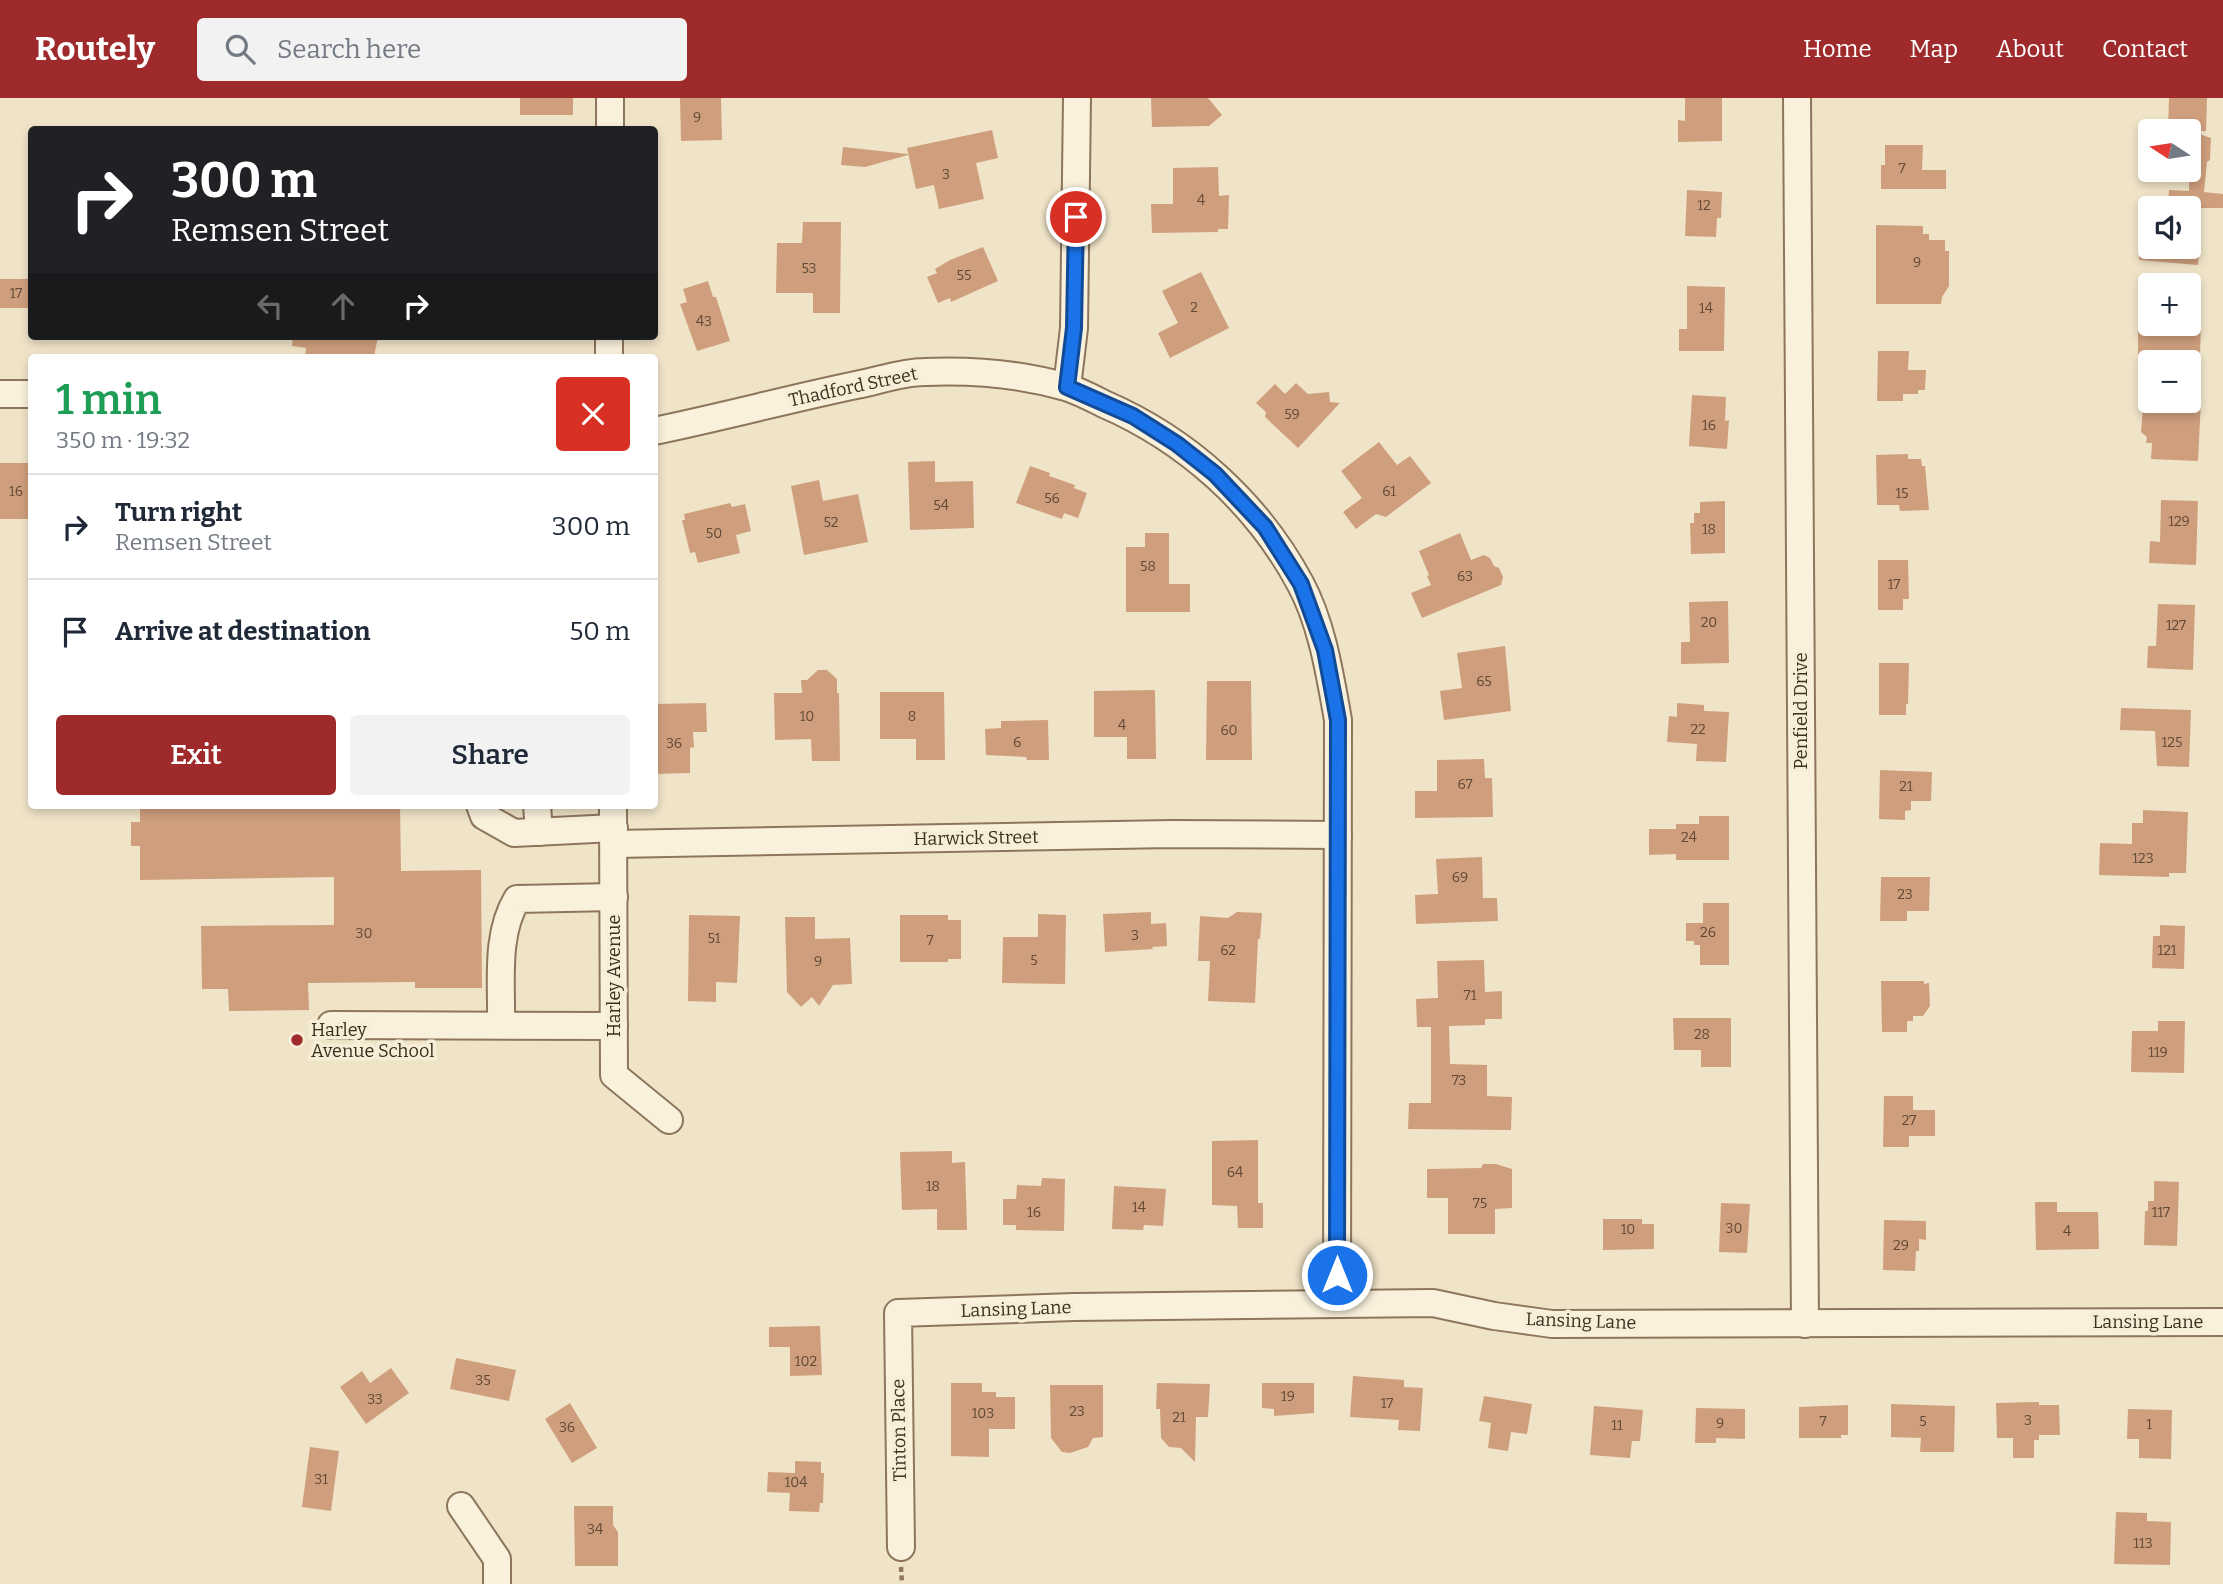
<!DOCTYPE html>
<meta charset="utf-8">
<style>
body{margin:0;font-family:Bitter,serif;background:#f2f2f3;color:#1f2937;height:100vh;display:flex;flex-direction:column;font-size:26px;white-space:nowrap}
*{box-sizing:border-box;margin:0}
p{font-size:23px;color:#747a83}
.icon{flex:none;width:38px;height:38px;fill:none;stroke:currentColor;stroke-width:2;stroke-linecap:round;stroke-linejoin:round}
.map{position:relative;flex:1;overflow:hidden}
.details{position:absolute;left:28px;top:256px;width:630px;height:455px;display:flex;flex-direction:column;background:#fff;border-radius:7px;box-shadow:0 4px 10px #0003}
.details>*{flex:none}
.guide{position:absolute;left:28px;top:28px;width:630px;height:214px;border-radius:7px;box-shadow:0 4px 10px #0003;background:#202124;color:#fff;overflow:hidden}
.needle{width:46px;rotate:282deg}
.fabs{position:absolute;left:2138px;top:21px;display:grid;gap:14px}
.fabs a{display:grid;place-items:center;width:63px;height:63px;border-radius:7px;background:#fff;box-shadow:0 4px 10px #0003;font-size:35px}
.pin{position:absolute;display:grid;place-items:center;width:60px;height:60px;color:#fff;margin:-30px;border:4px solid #fff;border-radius:50%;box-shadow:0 2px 7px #0007}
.me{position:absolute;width:77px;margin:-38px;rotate:0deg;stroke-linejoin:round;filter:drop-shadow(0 0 5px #0008)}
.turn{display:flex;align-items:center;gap:24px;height:147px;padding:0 28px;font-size:32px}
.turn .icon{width:91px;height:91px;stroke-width:2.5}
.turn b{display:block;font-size:49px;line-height:60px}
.lanes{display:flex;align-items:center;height:66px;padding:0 28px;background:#0003;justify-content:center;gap:35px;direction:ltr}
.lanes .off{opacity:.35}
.round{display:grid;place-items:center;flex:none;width:74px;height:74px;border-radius:7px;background:#f2f2f3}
.overview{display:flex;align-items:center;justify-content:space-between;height:119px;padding:0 28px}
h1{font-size:42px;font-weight:600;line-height:52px;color:#1e9e55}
.cta{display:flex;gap:14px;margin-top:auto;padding:14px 28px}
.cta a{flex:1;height:80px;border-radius:7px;background:#9e2a2b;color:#fff;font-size:28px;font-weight:600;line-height:80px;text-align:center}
.cta a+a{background:#f2f2f3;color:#1f2937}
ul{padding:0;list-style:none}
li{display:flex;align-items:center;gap:21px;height:105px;padding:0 28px;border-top:2px solid #e0e1e3}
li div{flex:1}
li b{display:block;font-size:26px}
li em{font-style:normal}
header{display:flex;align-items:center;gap:42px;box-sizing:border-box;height:98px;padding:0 35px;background:#9e2a2b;color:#fff}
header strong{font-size:33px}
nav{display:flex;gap:38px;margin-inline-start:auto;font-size:24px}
.search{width:490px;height:63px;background:#f2f2f3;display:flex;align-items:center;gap:18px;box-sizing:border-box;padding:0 24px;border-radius:7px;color:#747a83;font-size:26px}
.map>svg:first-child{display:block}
.building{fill:#cf9f7d}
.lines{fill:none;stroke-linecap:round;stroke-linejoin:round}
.minor-casing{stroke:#8d765c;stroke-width:30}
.path{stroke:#8d765c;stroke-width:4.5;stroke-dasharray:5 3.5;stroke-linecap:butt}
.minor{stroke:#faf1dc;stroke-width:26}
.route-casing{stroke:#114b97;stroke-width:18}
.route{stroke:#1a73e8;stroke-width:12}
.poi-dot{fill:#9e2a2b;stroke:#f7eed8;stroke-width:2.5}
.labels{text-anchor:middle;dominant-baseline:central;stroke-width:7;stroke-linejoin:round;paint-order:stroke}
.number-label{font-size:14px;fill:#624a37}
.street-label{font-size:18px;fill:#3d2e20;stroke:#f7eed8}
.poi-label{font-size:18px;fill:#3d2e20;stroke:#f7eed8;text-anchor:start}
</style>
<header>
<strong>Routely</strong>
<div class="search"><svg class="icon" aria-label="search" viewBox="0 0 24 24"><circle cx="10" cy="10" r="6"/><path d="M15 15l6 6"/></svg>Search here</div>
<nav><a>Home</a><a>Map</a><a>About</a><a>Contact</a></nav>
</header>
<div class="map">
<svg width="2223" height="1486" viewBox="0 0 2223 1486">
<rect width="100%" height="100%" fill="#f0e4c8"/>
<g class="building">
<rect x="520" y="0" width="53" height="17"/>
<path d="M680 0H721L722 42 681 43Z"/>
<path d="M1151 0H1208L1222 17 1209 28 1152 29Z"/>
<path d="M1685 0H1722V43L1678 44V22L1685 23Z"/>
<path d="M2169 0H2207L2206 33H2190L2211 40 2210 62 2207 64 2204 94 2223 96V110H2168L2169 92 2189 93V33H2168Z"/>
<path d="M992 32 998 60 976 65 984 101 939 111 934 87 916 91 907 50Z"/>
<path d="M1885 47H1923L1922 72H1946V91H1881V67H1885Z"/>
<path d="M843 49 908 56V57L865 69 841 67Z"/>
<path d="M1218 69 1219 98 1229 97 1228 131H1218V134L1152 135 1151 106H1173V70Z"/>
<path d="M1687 92 1722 94 1721 120H1717L1716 139 1685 138Z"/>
<path d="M803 124H841L840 215H813V195H776L777 145H802Z"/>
<path d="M1876 127 1923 128V136H1929V142H1945V153H1949V188L1942 199 1941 206H1876Z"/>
<path d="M983 149 998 183 951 204 950 200 938 205 927 179 937 175 935 171 950 162Z"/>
<path d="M2139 149H2200L2198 167 2139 162Z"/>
<path d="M1201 174 1229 230 1170 260 1158 235 1178 225 1162 193Z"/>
<rect x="0" y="181" width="32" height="29"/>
<path d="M708 183 713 199H716L730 243 697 253 680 206 687 204 683 191Z"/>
<path d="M1687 188 1725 189 1724 253H1679V231H1687Z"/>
<path d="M2165 226H2201L2200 258 2138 256V233L2165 234Z"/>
<path d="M293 238H378L374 259 340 256 339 259H305L306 250 292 248Z"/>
<path d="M1878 253H1909L1908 272H1926L1925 292H1918V296H1903V303H1877Z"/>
<path d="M1296 285 1308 296 1329 294 1330 304 1340 305 1298 350 1265 319 1266 314 1256 305 1275 286 1285 296Z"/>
<path d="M1692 297 1726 299 1725 323 1729 322 1727 351 1689 348Z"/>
<path d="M2158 303H2201L2198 363 2151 361 2152 345H2146L2147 339 2141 334 2143 307 2157 308Z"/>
<path d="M1379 344 1397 367 1410 358 1431 385 1386 419 1376 416 1356 431 1343 414 1362 400 1341 373Z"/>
<path d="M1908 356V361H1921L1922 368H1925L1929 412 1900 413 1899 407H1877L1876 357Z"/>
<path d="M935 363V384L973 383 974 430 910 432 908 364Z"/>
<rect x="0" y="365" width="32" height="56"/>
<path d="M1030 368 1050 375 1049 378 1075 387 1074 390 1087 395 1078 420 1064 415 1062 421 1016 405Z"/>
<path d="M819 382 823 403 858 396 868 444 804 457 791 388Z"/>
<path d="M2161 402 2198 403 2196 467 2149 465 2150 443 2160 444Z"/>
<path d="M1725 403V455L1691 456 1690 425H1694V415H1700V404Z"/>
<path d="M730 405 732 409 745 406 751 433 736 437 740 455 698 465 695 454 690 455 682 422H685L684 416Z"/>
<path d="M1145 435H1169V486H1190V514H1126V449H1145Z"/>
<path d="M1460 435 1471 462 1484 457 1490 460 1494 468 1499 470 1503 479 1501 487 1422 520 1411 495 1431 487 1427 478 1429 477 1419 453Z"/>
<path d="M1878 462H1908L1909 501H1903V512H1878Z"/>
<path d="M1728 503 1729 565 1681 566V544H1690L1689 504Z"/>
<path d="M2158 506 2195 507 2193 572 2147 570 2148 548H2156Z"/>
<path d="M1505 548 1511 613 1444 622 1440 593 1462 590 1457 555Z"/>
<path d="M1879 565H1909L1908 606H1906V617H1879Z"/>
<path d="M818 572H827L837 581V595H839L840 663H812L811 641 775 642 774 595H802L801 582H807Z"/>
<path d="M1207 583H1251L1252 662H1206Z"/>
<path d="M1155 592 1156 661H1127V639H1094V593Z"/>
<path d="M880 594H944L945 662H916V641H880Z"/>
<path d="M706 605 707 634H693L694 649 690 650V675L654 676V606Z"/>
<path d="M1677 605 1704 607V613L1729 614 1726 664 1696 663 1697 646 1667 644 1669 618 1677 619Z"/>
<path d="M2121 610 2191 612 2189 669 2157 668 2155 633 2120 632Z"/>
<path d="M1048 622 1049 662H1027L1026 659 986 657 985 631 1001 630V623Z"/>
<path d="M1484 661 1485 680H1492L1493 719 1415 720V693H1437V662Z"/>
<path d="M1880 672 1932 674 1931 703H1911V712L1905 713V722L1879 721Z"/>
<path d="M140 707H400L401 773 481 772 482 890H415V884L308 885 309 912 229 913 228 891H202L201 828 334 827V779L140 782V748H131V724H140Z"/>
<path d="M2143 712 2188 714 2186 775H2169V779L2099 777 2100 745 2132 746V725H2143Z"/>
<path d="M1699 718H1729V762H1676V756L1649 757V731H1676V726H1699Z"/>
<path d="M1482 759 1483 800H1497L1498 823 1416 826 1415 797 1438 796 1436 761Z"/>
<path d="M1881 779H1930L1929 813H1907V823H1880Z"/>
<path d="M1703 805H1729V867H1700V847H1694V843H1686V825H1703Z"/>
<path d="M1151 814V826L1166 825 1167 848 1152 849 1153 851 1105 854 1103 816Z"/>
<path d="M1237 814 1262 815 1260 841H1258L1255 905 1208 903 1210 863H1198L1200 818 1228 820Z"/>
<path d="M1038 816 1066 817 1065 886 1002 885 1003 839H1038Z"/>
<path d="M689 817 740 818 737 885 716 884V904L688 903Z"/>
<path d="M900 817H948V822H961V861H948V864H900Z"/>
<path d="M785 819H815V841L850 840 852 886 833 887 819 908 812 899 801 909 787 894Z"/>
<path d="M2160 827 2185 828 2184 871 2152 870 2153 838H2160Z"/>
<path d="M1484 862 1485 894 1502 893V921H1485V927L1449 928 1450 966 1487 967V998L1512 999 1511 1032 1408 1031 1409 1005H1431V929H1417L1416 901 1438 900 1437 863Z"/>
<path d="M1881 883H1924V886L1929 885 1930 908 1923 918H1913V923H1907V934H1882Z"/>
<path d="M1673 920H1731V969H1701V952H1674Z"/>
<path d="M2158 923H2185L2184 975 2131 974 2132 933H2158Z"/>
<path d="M1884 998H1913V1012H1935V1038H1909V1049H1883Z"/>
<path d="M1258 1042V1105H1263V1130H1238L1237 1108 1212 1107V1043Z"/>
<path d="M952 1053V1065L965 1064 967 1132H937V1111L902 1112 900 1054Z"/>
<path d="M1483 1066H1496L1512 1071V1110L1495 1111V1136H1448V1100H1427V1071L1481 1070Z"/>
<path d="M1042 1080 1065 1081 1064 1133 1016 1132V1127H1003V1101H1016L1017 1087 1041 1088Z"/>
<path d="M2154 1083 2179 1084 2177 1148 2144 1147 2145 1113H2148V1103H2154Z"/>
<path d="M1114 1088 1166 1091 1163 1128 1144 1127 1143 1132 1112 1131Z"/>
<path d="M2035 1104H2057V1114H2098L2099 1151 2036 1152Z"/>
<path d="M1721 1105 1750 1106 1747 1155 1719 1154Z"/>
<path d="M1603 1121H1642V1126H1654V1151L1603 1152Z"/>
<path d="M1884 1122 1926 1123V1142L1919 1141V1153H1916L1915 1173 1883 1172Z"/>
<path d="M820 1228 822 1277 790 1278V1249H769V1229Z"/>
<path d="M456 1260 516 1272 509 1303 450 1291Z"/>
<path d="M391 1270 409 1295 366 1326 340 1289 362 1273 370 1285Z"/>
<path d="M1353 1278 1404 1282V1289L1423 1290 1420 1333 1398 1332 1399 1322 1350 1319Z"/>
<path d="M951 1285H982V1294H996V1299H1015V1331H989V1359L951 1358Z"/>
<path d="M1157 1285 1210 1286 1208 1319H1196L1195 1364 1181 1350 1169 1349 1161 1340 1160 1311H1156Z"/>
<path d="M1262 1285H1314V1315L1274 1318V1311L1262 1310Z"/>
<path d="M1050 1287H1103V1339L1093 1340 1088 1349 1070 1355 1062 1354 1051 1340Z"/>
<path d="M1484 1298 1532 1306 1527 1336 1511 1334 1508 1353 1488 1350 1491 1325 1479 1323Z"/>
<path d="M2039 1304V1307H2059L2060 1337H2039V1342H2034V1360H2013V1340H1997L1996 1305Z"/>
<path d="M570 1305 597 1350 572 1365 545 1321Z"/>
<path d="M1891 1306 1955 1308 1954 1354H1920L1921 1340 1891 1339Z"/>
<path d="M1848 1307V1337H1841V1340H1799V1309Z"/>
<path d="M1594 1308 1643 1312 1640 1343H1632L1630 1360 1590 1357Z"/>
<path d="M1696 1310 1745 1311V1341L1716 1340V1345H1695Z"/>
<path d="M2128 1311 2172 1312 2171 1361 2139 1360V1341H2127Z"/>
<path d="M310 1349 339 1353 331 1413 302 1409Z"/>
<path d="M795 1363 821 1364V1375H824L823 1405H820L819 1414 789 1413 790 1395 767 1394 768 1374 795 1375Z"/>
<path d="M574 1408H613V1427L618 1434V1468H575Z"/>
<path d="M2116 1414 2147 1415V1423L2171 1424 2170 1467 2114 1466Z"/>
</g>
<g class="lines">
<defs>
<g id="minor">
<path d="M610 0V32"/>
<path d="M1797 0 1805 1226"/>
<path d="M609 259V238"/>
<path d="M1067 289 1074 230 1077 0"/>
<path d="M0 296H32"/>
<path d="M654 333C722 319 789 301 856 287 878 283 902 274 924 274 970 272 1021 276 1066 289 1079 293 1092 300 1104 306 1187 342 1257 405 1300 485 1322 525 1330 577 1338 622L1337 1205"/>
<path d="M480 707 484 718 514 735 614 730"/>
<path d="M537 707 539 734"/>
<path d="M613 707 614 977 669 1022"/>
<path d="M614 746 1171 736 1338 737"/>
<path d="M331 927 614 928"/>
<path d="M501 927C502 886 495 837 517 801L614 799"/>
<path d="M461 1408 497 1461V1486"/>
<path d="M901 1449 898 1215 1074 1209 1433 1205 1494 1218 1552 1226 2223 1224"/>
</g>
</defs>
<use href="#minor" class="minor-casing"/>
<path class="path" d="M901 1469 902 1486"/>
<use href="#minor" class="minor"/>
</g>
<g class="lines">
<defs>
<path id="route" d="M1076 119 1074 230 1067 289 1133 318 1177 346 1215 376 1265 429 1301 486 1325 552 1338 622 1337 1177"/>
</defs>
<use href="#route" class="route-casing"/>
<use href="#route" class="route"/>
</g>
<circle class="poi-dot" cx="297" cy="942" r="7"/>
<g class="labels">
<g class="number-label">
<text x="697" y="19">9</text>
<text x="1902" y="70">7</text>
<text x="946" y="76">3</text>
<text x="1201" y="102">4</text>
<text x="1704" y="107">12</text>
<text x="1917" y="164">9</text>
<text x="809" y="170">53</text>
<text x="964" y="177">55</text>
<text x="16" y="195">17</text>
<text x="1194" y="209">2</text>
<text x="1706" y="210">14</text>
<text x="704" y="223">43</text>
<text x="1292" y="316">59</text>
<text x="1709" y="327">16</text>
<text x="16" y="393">16</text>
<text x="1389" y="393">61</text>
<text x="1902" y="395">15</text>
<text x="1052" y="400">56</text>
<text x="941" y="407">54</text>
<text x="2179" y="423">129</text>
<text x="831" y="424">52</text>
<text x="1709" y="431">18</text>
<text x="714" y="435">50</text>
<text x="1148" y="468">58</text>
<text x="1465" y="478">63</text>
<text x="1894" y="486">17</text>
<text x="1709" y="524">20</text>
<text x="2176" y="527">127</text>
<text x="1484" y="583">65</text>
<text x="807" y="618">10</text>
<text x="912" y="618">8</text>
<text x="1122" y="627">4</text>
<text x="1698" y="631">22</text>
<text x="1229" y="632">60</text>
<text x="1017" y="644">6</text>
<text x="2172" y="644">125</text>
<text x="674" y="645">36</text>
<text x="1465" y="686">67</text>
<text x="1906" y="688">21</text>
<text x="1689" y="739">24</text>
<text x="2143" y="760">123</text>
<text x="1460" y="779">69</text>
<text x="1905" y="796">23</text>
<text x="1708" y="834">26</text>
<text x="364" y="835">30</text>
<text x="1135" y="837">3</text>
<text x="714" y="840">51</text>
<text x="930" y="842">7</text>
<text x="1228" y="852">62</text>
<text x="2167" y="852">121</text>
<text x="1034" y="862">5</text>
<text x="818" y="863">9</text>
<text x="1470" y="897">71</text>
<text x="1702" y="936">28</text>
<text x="2158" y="954">119</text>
<text x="1459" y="982">73</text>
<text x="1909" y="1022">27</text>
<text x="1235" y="1074">64</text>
<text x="933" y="1088">18</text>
<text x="1480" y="1105">75</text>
<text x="1139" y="1109">14</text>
<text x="1034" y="1114">16</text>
<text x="2161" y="1114">117</text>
<text x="1734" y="1130">30</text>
<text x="1628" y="1131">10</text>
<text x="2067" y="1133">4</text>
<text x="1901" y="1147">29</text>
<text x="806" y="1263">102</text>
<text x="483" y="1282">35</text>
<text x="1288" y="1298">19</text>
<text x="375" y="1301">33</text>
<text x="1387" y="1305">17</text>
<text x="1077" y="1313">23</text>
<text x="983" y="1315">103</text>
<text x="1179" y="1319">21</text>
<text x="2028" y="1322">3</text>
<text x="1823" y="1323">7</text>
<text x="1923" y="1323">5</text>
<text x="1720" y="1325">9</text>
<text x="2149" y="1326">1</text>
<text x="1617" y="1327">11</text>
<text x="567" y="1329">36</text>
<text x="321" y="1381">31</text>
<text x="796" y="1384">104</text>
<text x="595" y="1431">34</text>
<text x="2143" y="1445">113</text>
</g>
<g class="street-label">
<text transform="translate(853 289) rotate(-12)">Thadford Street</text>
<text transform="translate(1801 613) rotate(-90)">Penfield Drive</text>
<text transform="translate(976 740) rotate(-1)">Harwick Street</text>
<text transform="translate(614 878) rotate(-90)">Harley Avenue</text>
<text transform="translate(1016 1211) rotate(-2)">Lansing Lane</text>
<text transform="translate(1581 1223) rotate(2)">Lansing Lane</text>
<text x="2148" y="1224">Lansing Lane</text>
<text transform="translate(899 1332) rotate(-91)">Tinton Place</text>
</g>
<g class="poi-label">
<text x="311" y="932">Harley<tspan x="311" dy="21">Avenue School</tspan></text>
</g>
</g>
</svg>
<div class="fabs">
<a><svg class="needle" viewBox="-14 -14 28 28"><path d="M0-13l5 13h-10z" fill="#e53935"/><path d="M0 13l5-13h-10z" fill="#747a83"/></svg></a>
<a><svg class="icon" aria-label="sound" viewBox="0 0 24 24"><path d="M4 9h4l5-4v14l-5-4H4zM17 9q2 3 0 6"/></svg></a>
<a>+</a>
<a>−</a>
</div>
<div class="pin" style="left:1076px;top:119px;background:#d93025"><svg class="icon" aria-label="arrive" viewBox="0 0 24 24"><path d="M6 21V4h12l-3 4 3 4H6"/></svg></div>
<svg class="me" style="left:1337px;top:1177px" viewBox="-20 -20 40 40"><circle r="17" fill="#1a73e8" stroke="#fff" stroke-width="3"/><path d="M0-11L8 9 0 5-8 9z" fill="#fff"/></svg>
<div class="guide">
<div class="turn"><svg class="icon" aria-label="right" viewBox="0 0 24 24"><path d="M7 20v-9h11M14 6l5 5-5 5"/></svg><div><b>300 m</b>Remsen Street</div></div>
<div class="lanes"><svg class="icon off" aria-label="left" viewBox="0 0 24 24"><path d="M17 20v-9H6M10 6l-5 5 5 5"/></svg><svg class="icon off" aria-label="ahead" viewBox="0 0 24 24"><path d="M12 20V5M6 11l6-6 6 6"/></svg><svg class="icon" aria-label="right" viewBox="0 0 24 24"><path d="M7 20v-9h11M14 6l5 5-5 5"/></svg></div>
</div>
<section class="details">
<div class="overview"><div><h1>1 min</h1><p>350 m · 19:32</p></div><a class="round" style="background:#d93025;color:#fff"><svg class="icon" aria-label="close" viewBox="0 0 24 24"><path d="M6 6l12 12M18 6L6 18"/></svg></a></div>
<ul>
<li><svg class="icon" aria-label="right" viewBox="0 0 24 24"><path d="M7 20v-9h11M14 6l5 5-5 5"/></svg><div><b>Turn right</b><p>Remsen Street</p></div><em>300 m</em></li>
<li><svg class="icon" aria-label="arrive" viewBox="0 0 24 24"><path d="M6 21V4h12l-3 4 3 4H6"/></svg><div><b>Arrive at destination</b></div><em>50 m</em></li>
</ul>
<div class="cta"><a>Exit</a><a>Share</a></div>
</section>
</div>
